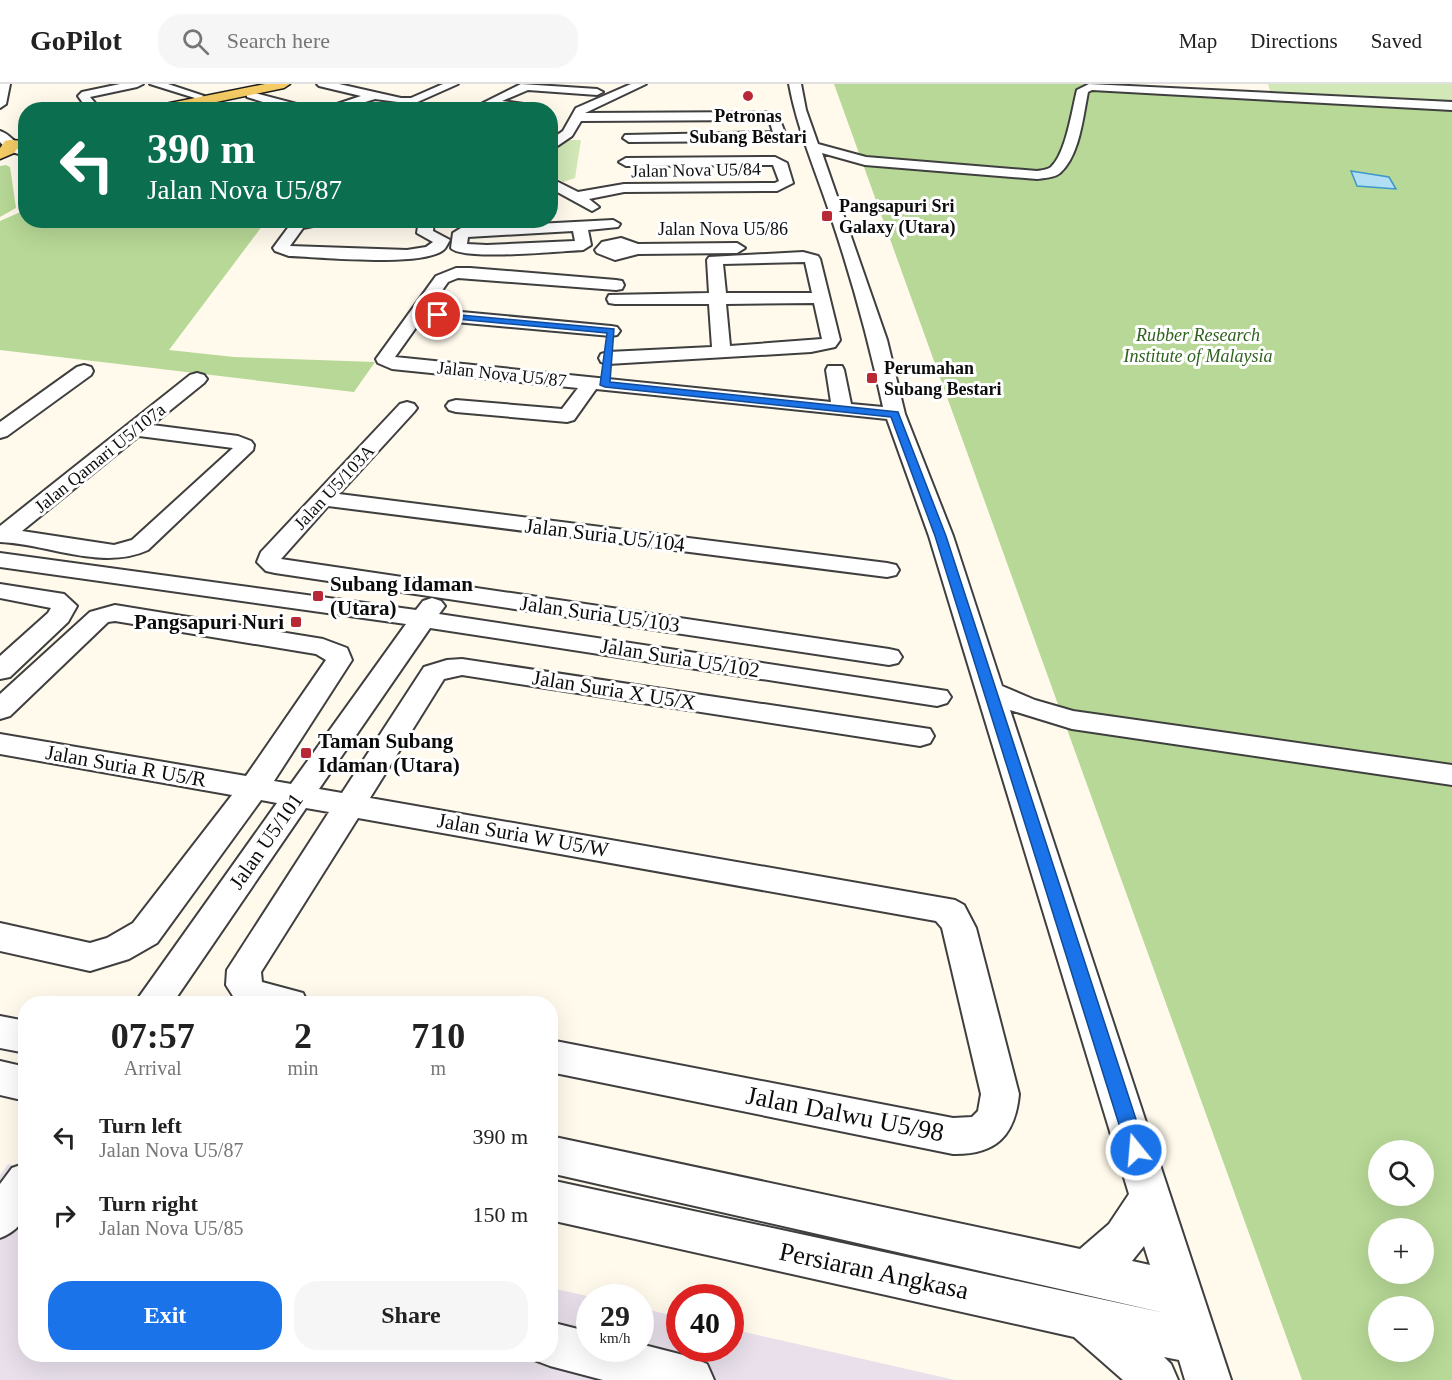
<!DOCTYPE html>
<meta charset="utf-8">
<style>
body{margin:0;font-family:Georgia,serif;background:#f6f6f6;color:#222;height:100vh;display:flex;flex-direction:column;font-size:22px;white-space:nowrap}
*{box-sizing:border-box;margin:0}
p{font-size:20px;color:#767676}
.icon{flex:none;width:33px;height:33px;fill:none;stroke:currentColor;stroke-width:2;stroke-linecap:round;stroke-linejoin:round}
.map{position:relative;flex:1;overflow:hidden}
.details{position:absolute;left:18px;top:912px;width:540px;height:366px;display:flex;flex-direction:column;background:#fff;border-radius:24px;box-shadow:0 6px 24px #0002}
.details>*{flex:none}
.guide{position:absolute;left:18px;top:18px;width:540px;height:126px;border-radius:24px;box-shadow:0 6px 24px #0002;background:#0b6e4f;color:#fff;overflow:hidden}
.buttons{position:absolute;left:1368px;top:1056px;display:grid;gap:12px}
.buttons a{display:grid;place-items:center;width:66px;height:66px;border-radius:50%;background:#fff;box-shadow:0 6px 24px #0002;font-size:30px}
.speed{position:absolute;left:576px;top:1200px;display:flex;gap:12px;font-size:30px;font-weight:700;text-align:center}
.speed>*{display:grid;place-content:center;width:78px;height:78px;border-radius:50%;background:#fff;box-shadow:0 6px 24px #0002;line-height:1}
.speed small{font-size:15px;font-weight:400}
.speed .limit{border:9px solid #d22;background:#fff;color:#111}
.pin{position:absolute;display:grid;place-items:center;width:51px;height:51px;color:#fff;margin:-26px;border:3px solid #fff;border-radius:50%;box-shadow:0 2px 6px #0007}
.me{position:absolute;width:66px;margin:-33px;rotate:343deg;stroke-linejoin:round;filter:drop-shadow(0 0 4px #0008)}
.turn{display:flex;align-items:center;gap:21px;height:126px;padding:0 30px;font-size:27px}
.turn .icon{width:78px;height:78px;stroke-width:2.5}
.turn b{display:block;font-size:42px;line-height:51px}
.eta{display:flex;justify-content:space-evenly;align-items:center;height:102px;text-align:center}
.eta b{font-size:36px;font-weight:700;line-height:42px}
.primary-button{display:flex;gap:12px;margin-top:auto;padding:12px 30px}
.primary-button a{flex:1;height:69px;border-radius:24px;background:#1a73e8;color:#fff;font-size:24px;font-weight:700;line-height:69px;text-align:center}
.primary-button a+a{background:#f6f6f6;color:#222}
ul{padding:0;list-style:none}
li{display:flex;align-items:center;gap:18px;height:78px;padding:0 30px}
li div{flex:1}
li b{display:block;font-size:22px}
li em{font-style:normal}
header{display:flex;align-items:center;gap:36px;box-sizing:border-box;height:84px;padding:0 30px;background:#fff;border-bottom:2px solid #e0e0e0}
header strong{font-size:28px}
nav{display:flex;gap:33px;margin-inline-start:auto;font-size:21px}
.search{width:420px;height:54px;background:#f6f6f6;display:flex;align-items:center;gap:15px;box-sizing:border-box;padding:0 21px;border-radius:24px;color:#767676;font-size:22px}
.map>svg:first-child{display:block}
.industrial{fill:#e9e0eb}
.green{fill:#d2e8b7}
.forest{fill:#b7d896;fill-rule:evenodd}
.water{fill:#b2def4;stroke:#3b97ca;stroke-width:1.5}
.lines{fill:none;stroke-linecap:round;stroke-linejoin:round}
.minor-casing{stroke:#3f3f3f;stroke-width:4}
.major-casing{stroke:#1d1d1d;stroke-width:3}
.minor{fill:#fff;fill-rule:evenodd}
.major{fill:#f5cc65;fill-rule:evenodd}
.route{fill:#1a73e8;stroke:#114b97;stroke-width:1.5}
.poi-dot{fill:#b82835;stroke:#fff;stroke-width:2}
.labels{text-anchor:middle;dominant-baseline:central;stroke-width:6;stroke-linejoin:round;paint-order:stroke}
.far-poi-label{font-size:18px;font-weight:bold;fill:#0c0c0c;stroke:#fff;text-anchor:start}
.far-street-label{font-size:18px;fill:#0c0c0c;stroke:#fff}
.far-park-label{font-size:18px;font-style:italic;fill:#2f621e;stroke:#fff}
.street-label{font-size:21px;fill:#0c0c0c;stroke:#fff}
.poi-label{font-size:21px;font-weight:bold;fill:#0c0c0c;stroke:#fff;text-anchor:start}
.near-street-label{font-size:26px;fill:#0c0c0c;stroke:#fff}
</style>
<header>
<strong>GoPilot</strong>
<div class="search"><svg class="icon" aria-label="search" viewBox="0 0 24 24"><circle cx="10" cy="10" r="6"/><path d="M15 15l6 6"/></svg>Search here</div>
<nav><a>Map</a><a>Directions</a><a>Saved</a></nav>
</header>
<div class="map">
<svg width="1452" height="1296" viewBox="0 0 1452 1296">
<rect width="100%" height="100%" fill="#fffaec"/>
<path class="industrial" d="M8 1080 25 1084 26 1270H550L551 1204 592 1213 590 1214V1264H640L641 1224 679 1233 680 1264H730L731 1245 955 1296H0V1091Z"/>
<g class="green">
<path d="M1268 0H1452V20L1271 10Z"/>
<path d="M567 56H581L575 94 563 98 551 90 550 65Z"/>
</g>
<g class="forest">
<path d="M834 0H1081L1375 15 1452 23V1296H1302ZM1378 1066H1424V1112H1378ZM1378 1144H1424V1190H1378ZM1378 1222H1424V1268H1378Z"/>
<path d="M6 81 10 83 16 124 0 133V82Z"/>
<path d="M25 126 26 136 266 137 169 266 234 273 375 278 354 308 0 266V137Z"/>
</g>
<path class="water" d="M1351 87 1389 93 1396 105 1357 102Z"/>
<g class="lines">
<defs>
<g id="minor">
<path d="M0 0H10L6 20 0 24Z"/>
<path d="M120 0H143L137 3 90 13 101 26H88L78 12 82 8Z"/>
<path d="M150 0H168L204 12 198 15Z"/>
<path d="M317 0H339L401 14H411L443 0H458L413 20 375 15 339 26H319L361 12 319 2Z"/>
<path d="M521 0 597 5 603 8 597 11 528 6 502 17 538 22 544 26 491 23 486 26H469Z"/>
<path d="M631 0H646L585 29 766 28 778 31 785 49 782 54 769 57 629 58 623 54 625 51 773 48 769 36H766L581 37 572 52 550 67V56L563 47 576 24Z"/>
<path d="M789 0H801L806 26 818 60 866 73 1037 87C1042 86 1047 86 1051 83 1066 69 1072 26 1077 6L1089 0 1452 18V26L1092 6 1088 8C1083 32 1080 71 1060 89 1054 94 1044 94 1037 95L865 81 822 69 887 256 905 330 953 452 1002 602 1035 616 1073 627 1452 681V701L1072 645 1010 626 1231 1296H1185L1179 1276 1164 1273 1171 1280 1178 1296H1123L1074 1253 550 1136V1096L1165 1229 550 1089V1052L1080 1165 1109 1140 1129 1110 929 452 887 335 596 305 574 336 567 338 456 328 449 326 446 322 449 318 456 316 562 325 578 304 392 285 378 279 376 275 436 192 456 184H470L616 196 622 197 624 201 622 205 616 206 458 194 448 198 429 225 611 242 617 243 620 247 617 251 611 252 422 235 395 273 831 318 826 286 828 282H842L844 286 851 320 883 323C869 257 851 192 829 127 815 85 797 44 789 0ZM1144 1162 1150 1181 1132 1177Z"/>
<path d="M251 8 308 23 310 26H289L247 13V9Z"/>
<path d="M0 47C10 50 15 60 26 64V72L8 67 0 58Z"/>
<path d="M775 73 787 79 793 99 777 107 624 108 589 115 599 123 592 127 550 104V94L578 108 624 100 775 99 779 97 773 81 626 82 619 78 626 74Z"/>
<path d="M330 136 328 139 303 144 290 162 407 166 426 163 433 158 417 149 419 136H434L433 147 450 156C447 160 446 165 442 167 418 183 320 173 289 172L275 167 273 164 293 137Z"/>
<path d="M613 136 620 140 618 143 588 146 591 161 583 166C562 167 462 177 451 164L453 149 461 144ZM573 147 575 157 487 161 467 160 468 153Z"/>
<path d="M621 154 638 160 737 159 745 164 737 169 638 170 615 176 597 169 595 166 602 158Z"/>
<path d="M803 168 818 172 820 175 840 256 835 263 811 268 608 280 601 278 599 274 601 270 608 268 712 263 709 220H615L609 219 607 215 609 211 709 209 707 176 709 173ZM805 178 812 209H726L723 180ZM814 219 822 255 730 262 726 220Z"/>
<path d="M84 281 91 283 93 287 91 291 7 352 0 354V338L77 283Z"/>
<path d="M197 289 204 291 207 295 204 299 152 341 238 352 251 357 254 361 253 366 148 466C102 487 48 460 0 458V442L190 291ZM139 352 233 364 132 456 114 461 22 447Z"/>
<path d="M407 318 414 320 417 324 414 328 339 410 887 479 896 481 899 486 896 491 887 493 328 422 281 475 889 565 898 567 902 573 898 579 889 581 275 489 266 487 257 478 261 468 400 320Z"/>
<path d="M0 469 416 526 423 517 432 514 441 517 445 522 439 530 947 607 951 613 947 619 937 622 430 544 319 705 342 709 424 583 447 576 462 575 930 645 934 652 930 659 920 662 462 591 444 595 370 714 955 816 964 821 976 844 1019 1010C1015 1052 996 1071 953 1070L550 988V956L953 1034 972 1033 978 1027 981 1010 942 844 936 837 358 734 261 888 262 898 303 909 308 920H238L226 901 227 886 329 728 306 724 172 920H134L277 719 261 716 157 859 129 875 90 887 0 867V839L90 859 107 854 133 839 232 711 0 670V650L246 692 326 576 316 570 115 537 108 538 10 632 0 635V610L90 528 115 521 323 555 347 564 352 576 274 697 291 700 406 540 0 483Z"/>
<path d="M0 500 64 510 77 522 68 538 10 593 0 595V572L48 529 51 524 0 514Z"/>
<path d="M0 932 26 937V969L0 964Z"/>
<path d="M0 977 26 983V1017L0 1011Z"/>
<path d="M26 1079C26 1112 36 1140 0 1154V1100L12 1084Z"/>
<path d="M550 1238 590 1248V1264H640V1260L691 1273 707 1280 714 1296H603L550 1282 534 1276 532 1270H550Z"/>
</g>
<g id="major">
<path d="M265 0H290L284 4 178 26H148L155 22Z"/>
<path d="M10 56 26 57V65H17L14 69 0 75V64L5 57Z"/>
</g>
</defs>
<use href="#minor" class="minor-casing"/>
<use href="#major" class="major-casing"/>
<use href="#minor" class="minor"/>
<use href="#major" class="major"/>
</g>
<path class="route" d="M438 229 614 245 610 298 898 328 946 452 1146 1066 1143 1072 1136 1075 1130 1072 1127 1066 935 452 891 333 605 303 600 301 607 249 436 233V229Z"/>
<g class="poi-dot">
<circle cx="748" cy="12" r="6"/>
<rect x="821" y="126" width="12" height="12" rx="3"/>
<rect x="866" y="288" width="12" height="12" rx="3"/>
<rect x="312" y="506" width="12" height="12" rx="3"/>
<rect x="290" y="532" width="12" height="12" rx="3"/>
<rect x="300" y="663" width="12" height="12" rx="3"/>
</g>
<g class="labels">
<g class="far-poi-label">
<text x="748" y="32" text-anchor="middle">Petronas<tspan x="748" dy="21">Subang Bestari</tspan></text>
<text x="839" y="122">Pangsapuri Sri<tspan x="839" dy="21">Galaxy (Utara)</tspan></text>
<text x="884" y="284">Perumahan<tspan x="884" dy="21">Subang Bestari</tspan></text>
</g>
<g class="far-street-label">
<text transform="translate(696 86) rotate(-1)">Jalan Nova U5/84</text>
<text x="723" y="145">Jalan Nova U5/86</text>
<text transform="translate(502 290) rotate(6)">Jalan Nova U5/87</text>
<text transform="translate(100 374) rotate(-39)">Jalan Qamari U5/107a</text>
<text transform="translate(334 403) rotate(-47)">Jalan U5/103A</text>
</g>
<g class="far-park-label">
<text x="1198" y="251">Rubber Research<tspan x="1198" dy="21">Institute of Malaysia</tspan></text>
</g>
<g class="street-label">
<text transform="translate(605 451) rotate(7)">Jalan Suria U5/104</text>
<text transform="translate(600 530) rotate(8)">Jalan Suria U5/103</text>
<text transform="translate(680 574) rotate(9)">Jalan Suria U5/102</text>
<text transform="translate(614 606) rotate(9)">Jalan Suria X U5/X</text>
<text transform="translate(126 682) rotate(10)">Jalan Suria R U5/R</text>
<text transform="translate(523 751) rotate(10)">Jalan Suria W U5/W</text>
<text transform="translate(266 757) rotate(-55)">Jalan U5/101</text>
</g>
<g class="poi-label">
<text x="330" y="500">Subang Idaman<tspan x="330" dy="24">(Utara)</tspan></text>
<text x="284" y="538" text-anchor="end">Pangsapuri Nuri</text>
<text x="318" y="657">Taman Subang<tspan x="318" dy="24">Idaman (Utara)</tspan></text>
</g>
<g class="near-street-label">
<text transform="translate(845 1030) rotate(11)">Jalan Dalwu U5/98</text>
<text transform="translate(874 1187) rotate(12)">Persiaran Angkasa</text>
</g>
</g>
</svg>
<div class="buttons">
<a><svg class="icon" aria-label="search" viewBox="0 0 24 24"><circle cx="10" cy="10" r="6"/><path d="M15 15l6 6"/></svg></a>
<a>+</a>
<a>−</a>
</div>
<div class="speed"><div>29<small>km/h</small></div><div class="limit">40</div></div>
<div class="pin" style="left:438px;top:231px;background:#d93025"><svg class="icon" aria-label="arrive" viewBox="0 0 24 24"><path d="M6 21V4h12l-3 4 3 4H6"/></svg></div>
<svg class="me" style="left:1136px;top:1066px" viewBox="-20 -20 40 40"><circle r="17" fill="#1a73e8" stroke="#fff" stroke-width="3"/><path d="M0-11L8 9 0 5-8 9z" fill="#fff"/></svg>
<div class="guide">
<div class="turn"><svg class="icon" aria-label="left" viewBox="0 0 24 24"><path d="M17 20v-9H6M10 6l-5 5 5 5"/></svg><div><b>390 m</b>Jalan Nova U5/87</div></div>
</div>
<section class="details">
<div class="eta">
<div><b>07:57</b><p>Arrival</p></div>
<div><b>2</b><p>min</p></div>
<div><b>710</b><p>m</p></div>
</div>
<ul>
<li><svg class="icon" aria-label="left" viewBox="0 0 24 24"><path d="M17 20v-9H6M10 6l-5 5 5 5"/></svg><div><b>Turn left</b><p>Jalan Nova U5/87</p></div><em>390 m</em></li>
<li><svg class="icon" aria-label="right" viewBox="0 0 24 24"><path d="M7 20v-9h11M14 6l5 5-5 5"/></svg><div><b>Turn right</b><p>Jalan Nova U5/85</p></div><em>150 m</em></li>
</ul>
<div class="primary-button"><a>Exit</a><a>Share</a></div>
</section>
</div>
